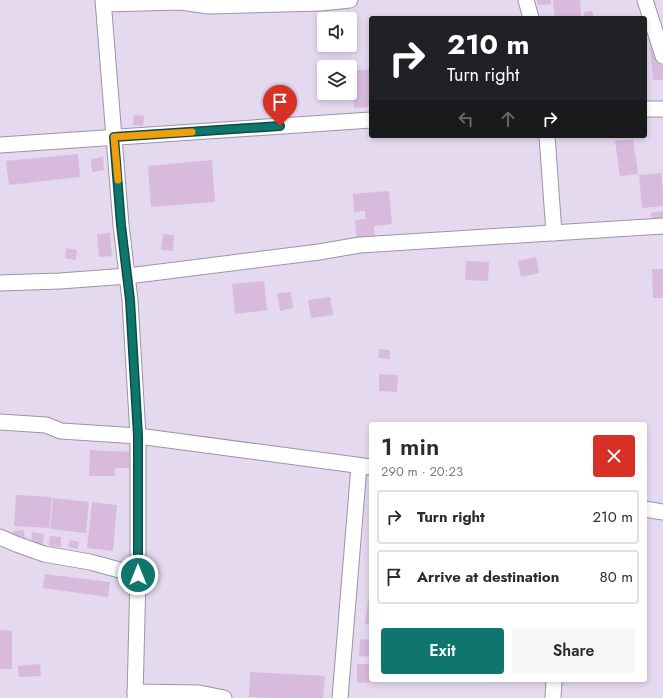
<!DOCTYPE html>
<meta charset="utf-8">
<style>
body{margin:0;font-family:Jost,sans-serif;background:#f7f7f7;color:#2b2b33;height:100vh;display:flex;flex-direction:column;font-size:15px;white-space:nowrap}
*{box-sizing:border-box;margin:0}
p{font-size:13px;color:#7c7c81}
.icon{flex:none;width:22px;height:22px;fill:none;stroke:currentColor;stroke-width:2;stroke-linecap:round;stroke-linejoin:round}
.map{position:relative;flex:1;overflow:hidden}
.drawer{position:absolute;left:369px;top:422px;width:278px;height:260px;display:flex;flex-direction:column;background:#fff;border-radius:4px;box-shadow:0 2px 6px #0003}
.drawer>*{flex:none}
.banner{position:absolute;left:369px;top:16px;width:278px;height:122px;border-radius:4px;box-shadow:0 2px 6px #0003;background:#202124;color:#fff;overflow:hidden}
.controls{position:absolute;left:317px;top:12px;display:grid;gap:8px}
.controls a{display:grid;place-items:center;width:40px;height:40px;border-radius:4px;background:#fff;box-shadow:0 2px 6px #0003;font-size:20px}
.pin{position:absolute;display:grid;place-items:center;width:34px;height:34px;color:#fff;margin:-41px -17px;border-radius:50% 50% 50% 0;rotate:-45deg;box-shadow:0 0 4px #0007}
.pin .icon{rotate:45deg}
.me{position:absolute;width:44px;margin:-22px;rotate:0deg;stroke-linejoin:round;filter:drop-shadow(0 0 3px #0008)}
.turn{display:flex;align-items:center;gap:14px;height:84px;padding:0 12px;font-size:18px}
.turn .icon{width:52px;height:52px;stroke-width:2.5}
.turn b{display:block;font-size:28px;line-height:34px}
.lanes{display:flex;align-items:center;height:38px;padding:0 12px;background:#0003;justify-content:center;gap:20px;direction:ltr}
.lanes .off{opacity:.35}
.round{display:grid;place-items:center;flex:none;width:42px;height:42px;border-radius:4px;background:#f7f7f7}
.head{display:flex;align-items:center;justify-content:space-between;height:68px;padding:0 12px}
h1{font-size:24px;font-weight:600;line-height:30px}
.button{display:flex;gap:8px;margin-top:auto;padding:8px 12px}
.button a{flex:1;height:46px;border-radius:4px;background:#0f766e;color:#fff;font-size:16px;font-weight:600;line-height:46px;text-align:center}
.button a+a{background:#f7f7f7;color:#2b2b33}
ul{padding:0;list-style:none}
li{display:flex;align-items:center;gap:12px;height:54px;margin:0 8px 6px;padding:0 4px;border:2px solid #e1e1e2;border-radius:4px}
li div{flex:1}
li b{display:block;font-size:15px}
li em{font-style:normal}
.map>svg:first-child{display:block}
.building{fill:#d8badd}
.lines{fill:none;stroke-linecap:round;stroke-linejoin:round}
.minor-casing{stroke:#9e93a8;stroke-width:17}
.minor{stroke:#fff;stroke-width:15}
.route-casing{stroke:#0a4d48;stroke-width:10}
.route{stroke:#0f766e;stroke-width:7}
.slow{stroke:#f59e0b;stroke-width:7}
</style>
<div class="map">
<svg width="663" height="698" viewBox="0 0 663 698">
<rect width="100%" height="100%" fill="#e4d9ef"/>
<g class="building">
<path d="M537 0H551V4L538 5Z"/>
<path d="M553 0H580L581 18H555Z"/>
<path d="M592 11 594 18H584V12Z"/>
<path d="M663 44V80H653L650 45Z"/>
<path d="M371 69V107L354 108 351 71Z"/>
<path d="M134 115 144 116 143 126 133 125Z"/>
<path d="M633 139 638 174 620 176 615 141Z"/>
<path d="M78 154 80 177 9 185 6 161Z"/>
<path d="M103 157 104 170 92 172 91 159Z"/>
<path d="M212 160 215 202 151 207 148 166Z"/>
<path d="M661 173 663 191V206L642 208 639 175Z"/>
<path d="M389 191 392 224 374 226 375 241 357 242 355 220 365 219V211L354 212 353 194Z"/>
<path d="M663 211V227L653 228 651 213Z"/>
<path d="M110 233 112 256 99 257 97 234Z"/>
<path d="M163 234 174 235 173 251 161 250Z"/>
<path d="M66 248 77 250 76 260 65 258Z"/>
<path d="M536 257 539 273 521 277 518 261Z"/>
<path d="M466 261 489 262 488 281 465 280Z"/>
<path d="M652 269H663V298H653Z"/>
<path d="M264 281 267 310 235 314 232 284Z"/>
<path d="M291 292 293 308 280 311 277 293Z"/>
<path d="M330 297 333 315 311 318 308 300Z"/>
<path d="M379 349 390 350V359L378 358Z"/>
<path d="M379 374 398 375 397 392 379 391Z"/>
<path d="M90 450 130 452 129 468H115V476H89Z"/>
<path d="M16 495 52 497 49 528 14 526Z"/>
<path d="M53 498 89 502 86 533 50 529Z"/>
<path d="M92 502 117 505 113 551 87 548Z"/>
<path d="M24 530 25 542 14 543 13 531Z"/>
<path d="M32 532 44 534 43 545 31 544Z"/>
<path d="M50 536 61 537V547L49 546Z"/>
<path d="M70 540 79 542 78 549 68 547Z"/>
<path d="M45 574 110 582 108 597 43 588Z"/>
<path d="M370 588H371V624H365Z"/>
<path d="M0 630 12 631V669H0Z"/>
<path d="M360 639 371 640V657L359 656Z"/>
<path d="M40 664 41 676 19 677 18 666Z"/>
<path d="M357 664H371V680H377V682L357 683Z"/>
<path d="M250 672 325 676 323 698H271L249 697Z"/>
</g>
<g class="lines">
<defs>
<g id="minor">
<path d="M103 0 121 225 130 300 138 436V575L135 698"/>
<path d="M526 0 531 18"/>
<path d="M645 0 663 56"/>
<path d="M104 4 181 2 208 6 321 3 350 0"/>
<path d="M645 109H663"/>
<path d="M547 136 554 233"/>
<path d="M0 145 371 120"/>
<path d="M0 283 60 281 128 276 319 252 360 245 663 226"/>
<path d="M0 422 46 425 61 431 138 436 371 467"/>
<path d="M645 509 663 512"/>
<path d="M0 537 16 544 44 554 90 562 138 575"/>
<path d="M135 692 199 693 224 698"/>
<path d="M340 698 359 466"/>
<path d="M553 698 554 680"/>
</g>
</defs>
<use href="#minor" class="minor-casing"/>
<use href="#minor" class="minor"/>
</g>
<g class="lines">
<defs>
<path id="route" d="M138 575V436L130 300 121 225 114 137 280 126"/>
</defs>
<use href="#route" class="route-casing"/>
<use href="#route" class="route"/>
<path class="slow" d="M118 180 114 137 192 132"/>
</g>
</svg>
<div class="controls">
<a><svg class="icon" aria-label="sound" viewBox="0 0 24 24"><path d="M4 9h4l5-4v14l-5-4H4zM17 9q2 3 0 6"/></svg></a>
<a><svg class="icon" aria-label="layers" viewBox="0 0 24 24"><path d="M12 4l9 5-9 5-9-5zM3 14l9 5 9-5"/></svg></a>
</div>
<div class="pin" style="left:280px;top:126px;background:#d93025"><svg class="icon" aria-label="arrive" viewBox="0 0 24 24"><path d="M6 21V4h12l-3 4 3 4H6"/></svg></div>
<svg class="me" style="left:138px;top:575px" viewBox="-20 -20 40 40"><circle r="17" fill="#0f766e" stroke="#fff" stroke-width="3"/><path d="M0-11L8 9 0 5-8 9z" fill="#fff"/></svg>
<div class="banner">
<div class="turn"><svg class="icon" aria-label="right" viewBox="0 0 24 24"><path d="M7 20v-9h11M14 6l5 5-5 5"/></svg><div><b>210 m</b>Turn right</div></div>
<div class="lanes"><svg class="icon off" aria-label="left" viewBox="0 0 24 24"><path d="M17 20v-9H6M10 6l-5 5 5 5"/></svg><svg class="icon off" aria-label="ahead" viewBox="0 0 24 24"><path d="M12 20V5M6 11l6-6 6 6"/></svg><svg class="icon" aria-label="right" viewBox="0 0 24 24"><path d="M7 20v-9h11M14 6l5 5-5 5"/></svg></div>
</div>
<section class="drawer">
<div class="head"><div><h1>1 min</h1><p>290 m · 20:23</p></div><a class="round" style="background:#d93025;color:#fff"><svg class="icon" aria-label="close" viewBox="0 0 24 24"><path d="M6 6l12 12M18 6L6 18"/></svg></a></div>
<ul>
<li><svg class="icon" aria-label="right" viewBox="0 0 24 24"><path d="M7 20v-9h11M14 6l5 5-5 5"/></svg><div><b>Turn right</b></div><em>210 m</em></li>
<li><svg class="icon" aria-label="arrive" viewBox="0 0 24 24"><path d="M6 21V4h12l-3 4 3 4H6"/></svg><div><b>Arrive at destination</b></div><em>80 m</em></li>
</ul>
<div class="button"><a>Exit</a><a>Share</a></div>
</section>
</div>
